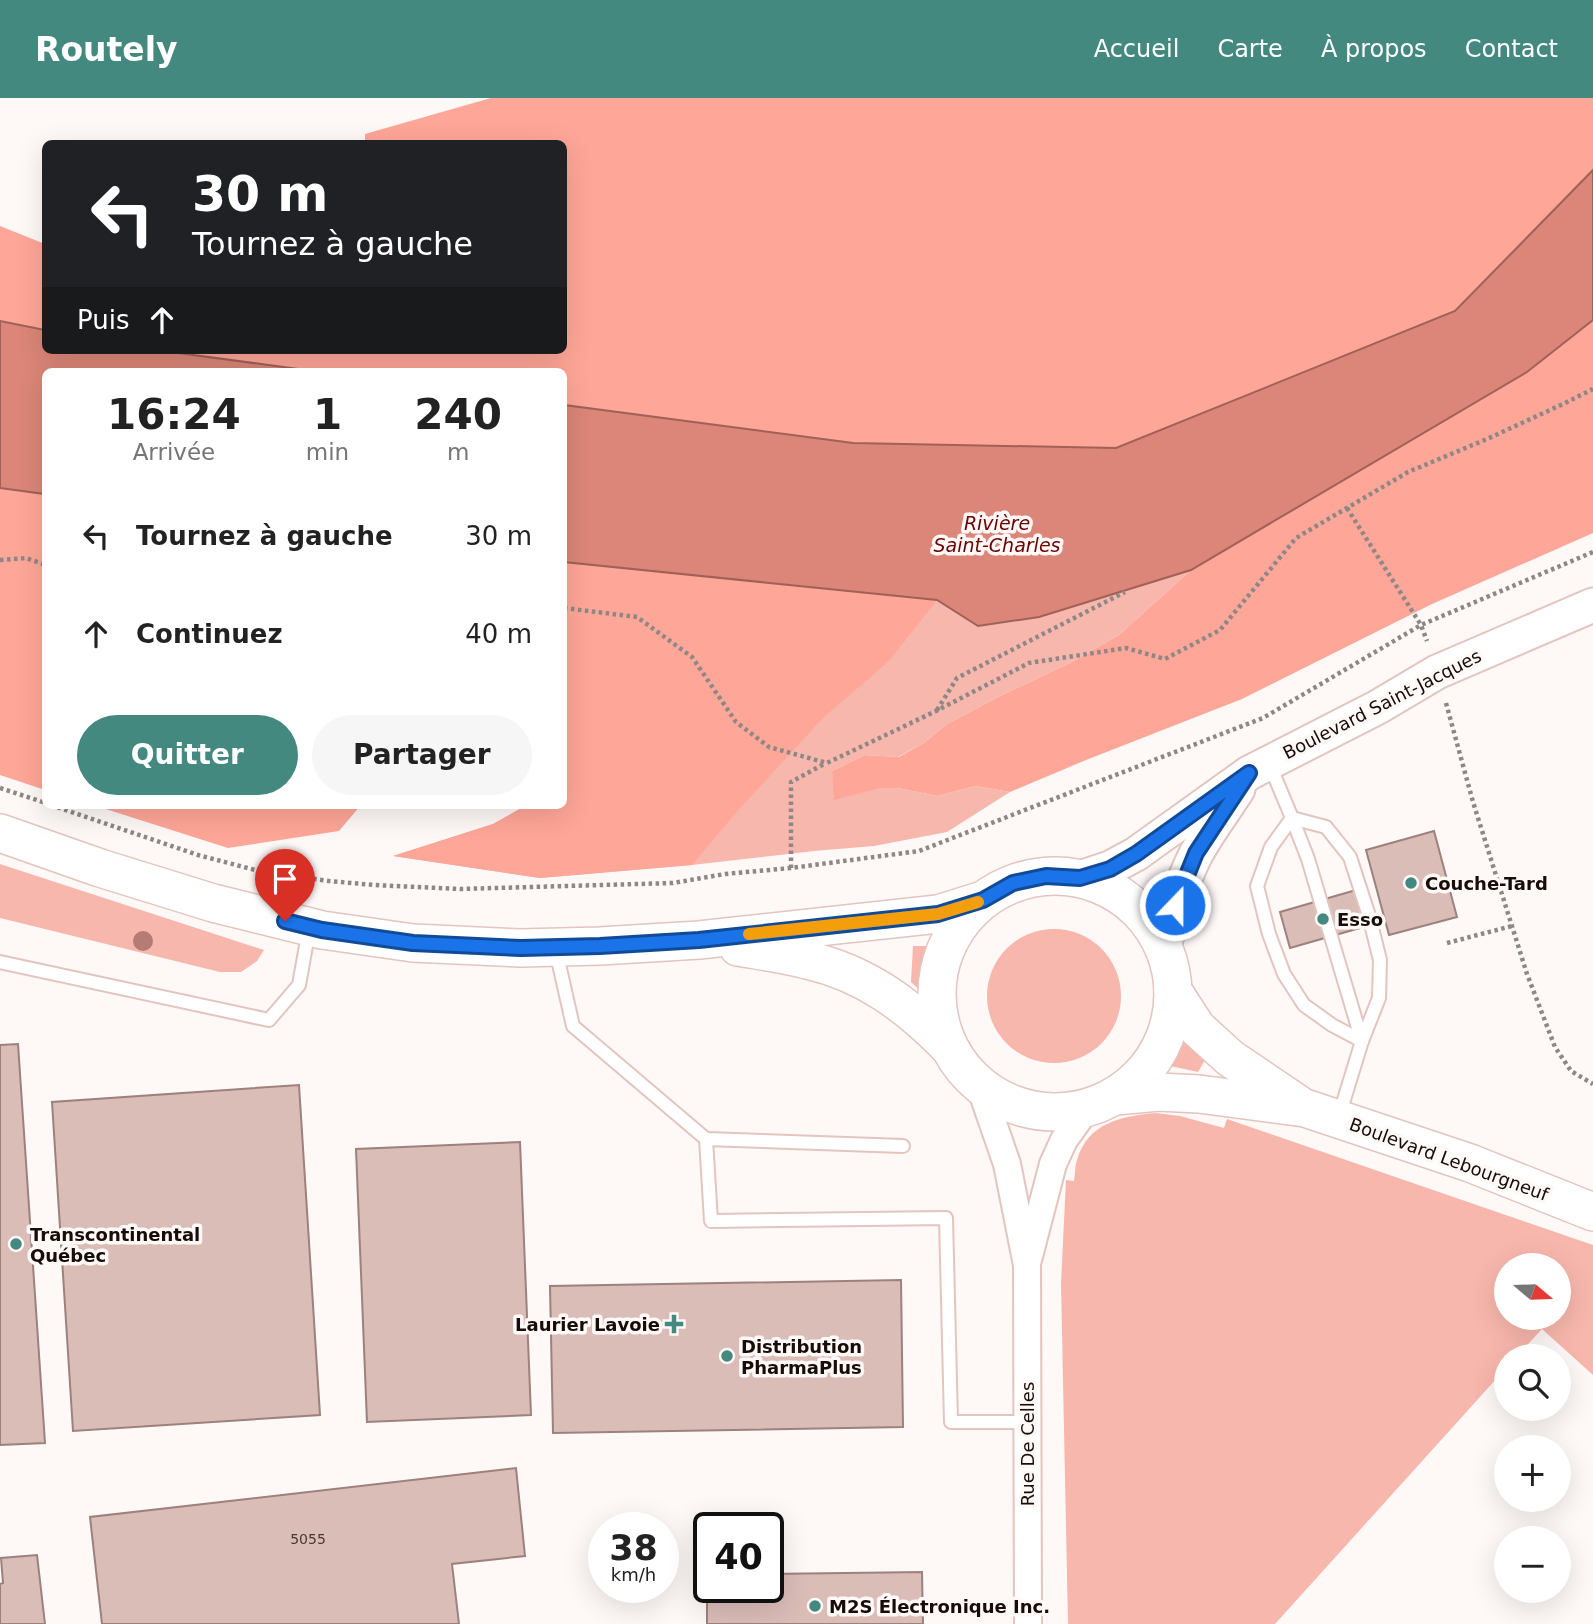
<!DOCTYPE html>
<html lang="fr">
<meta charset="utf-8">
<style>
body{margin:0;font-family:"DejaVu Sans",sans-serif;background:#f6f6f6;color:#222;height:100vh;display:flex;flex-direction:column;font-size:26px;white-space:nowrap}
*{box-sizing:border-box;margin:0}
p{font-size:23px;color:#767676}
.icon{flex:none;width:38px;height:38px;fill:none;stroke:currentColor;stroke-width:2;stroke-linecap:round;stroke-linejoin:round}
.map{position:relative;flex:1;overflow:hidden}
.panel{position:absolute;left:42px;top:270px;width:525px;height:441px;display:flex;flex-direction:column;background:#fff;border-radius:10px;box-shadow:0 7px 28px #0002}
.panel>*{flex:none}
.top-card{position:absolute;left:42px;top:42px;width:525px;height:214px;border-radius:10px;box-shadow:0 7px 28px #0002;background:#202124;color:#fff;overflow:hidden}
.needle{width:46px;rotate:109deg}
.controls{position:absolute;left:1494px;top:1155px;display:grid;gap:14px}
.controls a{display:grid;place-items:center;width:77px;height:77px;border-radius:50%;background:#fff;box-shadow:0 7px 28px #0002;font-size:35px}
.speed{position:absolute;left:588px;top:1414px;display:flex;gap:14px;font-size:35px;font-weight:700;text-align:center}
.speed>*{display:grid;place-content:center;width:91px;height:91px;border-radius:50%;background:#fff;box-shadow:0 7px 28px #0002;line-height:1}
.speed small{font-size:18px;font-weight:400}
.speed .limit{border:4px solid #111;border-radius:10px;background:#fff;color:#111}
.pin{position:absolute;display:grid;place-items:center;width:60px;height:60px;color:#fff;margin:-72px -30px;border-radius:50% 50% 50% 0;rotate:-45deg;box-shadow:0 0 7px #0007}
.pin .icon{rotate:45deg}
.me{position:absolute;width:77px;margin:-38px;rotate:22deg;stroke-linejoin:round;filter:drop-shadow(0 0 5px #0008)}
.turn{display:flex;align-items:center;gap:24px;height:147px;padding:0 35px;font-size:32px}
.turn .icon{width:91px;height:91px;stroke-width:2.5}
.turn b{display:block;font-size:49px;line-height:60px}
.then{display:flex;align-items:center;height:66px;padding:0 35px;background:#0003;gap:14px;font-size:26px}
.eta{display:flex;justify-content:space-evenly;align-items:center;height:119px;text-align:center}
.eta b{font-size:42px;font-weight:700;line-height:49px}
.primary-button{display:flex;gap:14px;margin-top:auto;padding:14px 35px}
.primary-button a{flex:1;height:80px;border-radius:42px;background:#438980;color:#fff;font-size:28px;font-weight:700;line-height:80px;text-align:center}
.primary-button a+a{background:#f6f6f6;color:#222}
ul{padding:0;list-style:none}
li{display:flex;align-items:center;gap:21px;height:98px;padding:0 35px}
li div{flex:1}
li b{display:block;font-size:26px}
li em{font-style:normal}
header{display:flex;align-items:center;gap:42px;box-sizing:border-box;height:98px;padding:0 35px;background:#438980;color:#fff}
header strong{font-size:33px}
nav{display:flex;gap:38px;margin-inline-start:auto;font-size:24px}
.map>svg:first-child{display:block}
.green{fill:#f8b7ac;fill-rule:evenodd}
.forest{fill:#fea697}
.water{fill:#db8678;stroke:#a06157;stroke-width:2}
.building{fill:#dbbdb8;stroke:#9d817c;stroke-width:2}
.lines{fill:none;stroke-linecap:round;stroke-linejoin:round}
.service-casing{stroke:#e3c5bf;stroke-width:16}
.minor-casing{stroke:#e3c5bf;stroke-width:30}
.tertiary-casing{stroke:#e3c5bf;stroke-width:37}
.secondary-casing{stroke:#e3c5bf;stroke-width:40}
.path{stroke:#8f8786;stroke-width:4.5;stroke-dasharray:3.5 3.5;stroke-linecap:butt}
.service{stroke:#fff;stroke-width:12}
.minor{stroke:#fff;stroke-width:26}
.tertiary{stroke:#fff;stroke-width:33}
.secondary{stroke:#fff;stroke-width:37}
.tree{fill:#b57b75}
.route-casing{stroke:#114b97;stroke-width:18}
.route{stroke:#1a73e8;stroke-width:12}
.slow{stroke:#f59e0b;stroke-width:12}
.poi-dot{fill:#438980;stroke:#fef8f7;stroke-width:2.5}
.labels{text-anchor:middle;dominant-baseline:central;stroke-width:7;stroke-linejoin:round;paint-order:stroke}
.number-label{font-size:14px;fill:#473836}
.street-label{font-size:18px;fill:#160c0a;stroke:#fef8f7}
.poi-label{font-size:18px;font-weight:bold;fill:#160c0a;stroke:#fef8f7;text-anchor:start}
.water-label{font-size:19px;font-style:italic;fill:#6b0000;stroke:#fef8f7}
</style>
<header>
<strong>Routely</strong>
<nav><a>Accueil</a><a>Carte</a><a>À propos</a><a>Contact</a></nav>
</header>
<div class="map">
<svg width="1593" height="1526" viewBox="0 0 1593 1526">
<rect width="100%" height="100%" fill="#fef8f7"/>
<g class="green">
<path d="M564 464 937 502 978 528 1039 519 1191 472 1119 537 1070 565 1000 598 947 626 925 644 898 659 865 657 832 673 835 701 882 690H897L938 698 975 688 1010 694 947 734 874 748 814 753 692 767 540 780 393 758 493 726 527 707H564Z"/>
<path d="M0 766 264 852 257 863 241 874H220L0 820Z"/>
<circle cx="1054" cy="898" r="67"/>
<path d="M913 848H940L935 861 928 900 911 884Z"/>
<path d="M1177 937 1205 962 1198 974 1161 966Z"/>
<path d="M1156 1015 1180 1018 1224 1030 1227 1021 1593 1147V1277L1542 1231 1517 1258H1507V1269L1275 1526H1068L1061 1185 1066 1082 1074 1083C1075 1076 1075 1068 1077 1062 1088 1024 1123 1018 1156 1015ZM1507 1167H1559V1220H1507Z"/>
</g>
<g class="forest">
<path d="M491 0H1593V72L1455 213 1116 350 853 345 564 307V273H313L156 252H564V46L365 45V36Z"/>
<path d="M0 128 45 146V232L0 223Z"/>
<path d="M1593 222V435L1432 506 1242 601 1086 662 1010 694 975 688 938 698 897 690H882L834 702 832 673 865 657 899 659 925 644 947 626 1000 598 1070 565 1119 537 1191 472 1527 274Z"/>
<path d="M0 390 45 396V692L0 677Z"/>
<path d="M564 464 937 502 889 563 823 620 734 717 692 767 540 780 393 758 493 726 527 707H564Z"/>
<path d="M93 707H361L339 733 228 750Z"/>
</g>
<g class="water">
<path d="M1593 72V222L1527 274 1191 472 1039 519 978 528 937 502 564 464V307L853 345 1116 350 1455 213Z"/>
<path d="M0 223 45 232 46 252H156L313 273H46L45 396 0 390Z"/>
</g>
<g class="building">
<path d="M1434 733 1457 819 1389 837 1366 752Z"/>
<path d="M1356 792 1367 828 1290 850 1280 814Z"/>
<path d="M18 946 45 1345 0 1347V947Z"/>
<path d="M299 987 320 1317 73 1333 52 1004Z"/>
<path d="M520 1044 531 1317 367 1324 356 1051Z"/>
<path d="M901 1182 903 1329 553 1335 550 1188Z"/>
<path d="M516 1370 525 1458 452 1466 459 1526H102L90 1419Z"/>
<path d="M37 1457 45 1526H0V1486L3 1485 1 1460Z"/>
<path d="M922 1474 923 1526H707V1476H709V1489H768V1476Z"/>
</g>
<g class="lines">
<defs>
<g id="service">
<path d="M1269 665 1292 720 1271 749 1257 788 1269 836 1284 876 1304 907 1332 927 1362 943 1339 1018"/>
<path d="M1292 720 1326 729 1350 759 1369 818 1380 862 1379 900 1362 943"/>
<path d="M1292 720 1308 761 1362 943"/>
<path d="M556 853 573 928 706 1041 903 1048"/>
<path d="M0 864 269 922 299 887 309 831"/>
<path d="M706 1041 711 1123 946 1120 951 1324H1027"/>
</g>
<g id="minor">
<path d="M980 988 1007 1066 1027 1167 1028 1526"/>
<path d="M1028 1162 1053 1066 1064 1042 1087 1010"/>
</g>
<g id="tertiary">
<path d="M1080 780 1110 770 1136 756 1249 675 1378 609 1437 574 1593 507"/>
<path d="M1164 850C1171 818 1181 786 1196 756 1208 734 1224 713 1238 691"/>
</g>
<g id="secondary">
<path d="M0 735 100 770 213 805 322 832 413 845 521 850 600 848 699 842 938 816 983 802"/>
<circle cx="1055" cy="896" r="118"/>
<path d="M738 849C761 853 784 856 807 862 865 875 908 907 949 949"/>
<path d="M1173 893 1197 930 1230 960 1298 1006"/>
<path d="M1115 998 1159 994 1199 996 1305 1010 1470 1065 1593 1114"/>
</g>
</defs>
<use href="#service" class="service-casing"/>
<use href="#minor" class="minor-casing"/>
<use href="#tertiary" class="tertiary-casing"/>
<use href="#secondary" class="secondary-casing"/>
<g class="path">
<path d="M1347 410 1421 527 1427 543"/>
<path d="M0 462 26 460 46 467"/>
<path d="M564 510 637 519 692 559 736 624 769 649 827 665 936 613 1029 565 1126 550 1165 561 1220 532 1296 440 1408 374 1487 341 1563 306 1593 291"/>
<path d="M1446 605 1473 704 1527 876 1555 949 1571 973 1593 986"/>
<path d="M937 612 957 580 1125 494"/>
<path d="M0 690 46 705"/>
<path d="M51 707 198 757 259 773 329 783 374 787 460 791 673 785 725 776 791 770 919 753 1263 620 1421 527 1593 454"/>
<path d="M791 770V684L826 665"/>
<path d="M1447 845 1512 828"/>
</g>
<use href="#service" class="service"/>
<use href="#minor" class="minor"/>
<use href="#tertiary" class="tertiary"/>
<use href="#secondary" class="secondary"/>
</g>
<circle class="tree" cx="143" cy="843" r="10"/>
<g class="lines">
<defs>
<path id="route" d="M285 823 322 832 413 845 521 850 600 848 699 842 938 816 983 802 1013 785 1046 778 1080 780 1110 771 1136 756 1249 675 1196 755 1175 807"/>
</defs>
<use href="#route" class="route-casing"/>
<use href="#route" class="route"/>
<path class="slow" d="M749 836 938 816 978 804"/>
</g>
<g class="poi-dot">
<circle cx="1411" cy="785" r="7"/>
<circle cx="1323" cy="821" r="7"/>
<circle cx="16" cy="1146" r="7"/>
<path d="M670.5 1215.5h7v7h7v7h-7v7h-7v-7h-7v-7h7z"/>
<circle cx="727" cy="1258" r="7"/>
<circle cx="815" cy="1508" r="7"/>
</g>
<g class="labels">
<g class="number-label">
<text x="308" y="1441">5055</text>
</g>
<g class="street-label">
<text transform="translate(1382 606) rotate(-27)">Boulevard Saint-Jacques</text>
<text transform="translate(1449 1061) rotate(20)">Boulevard Lebourgneuf</text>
<text transform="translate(1027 1346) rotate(-90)">Rue De Celles</text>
</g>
<g class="poi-label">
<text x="1425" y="785">Couche-Tard</text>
<text x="1337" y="821">Esso</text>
<text x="30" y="1136">Transcontinental<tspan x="30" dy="21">Québec</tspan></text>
<text x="660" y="1226" text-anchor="end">Laurier Lavoie</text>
<text x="741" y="1248">Distribution<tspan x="741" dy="21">PharmaPlus</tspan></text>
<text x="829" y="1508">M2S Électronique Inc.</text>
</g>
<g class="water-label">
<text x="997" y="425">Rivière<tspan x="997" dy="22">Saint-Charles</tspan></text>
</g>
</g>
</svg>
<div class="controls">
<a><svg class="needle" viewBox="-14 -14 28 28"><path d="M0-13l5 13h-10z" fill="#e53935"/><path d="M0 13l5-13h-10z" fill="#767676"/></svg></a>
<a><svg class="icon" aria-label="search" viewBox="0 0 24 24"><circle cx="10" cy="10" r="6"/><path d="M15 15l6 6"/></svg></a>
<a>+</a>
<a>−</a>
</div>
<div class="speed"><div>38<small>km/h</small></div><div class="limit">40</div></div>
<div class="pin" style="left:285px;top:823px;background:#d93025"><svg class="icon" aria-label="arrive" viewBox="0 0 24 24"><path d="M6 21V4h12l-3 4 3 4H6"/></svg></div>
<svg class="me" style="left:1175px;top:807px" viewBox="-20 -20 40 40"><circle r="17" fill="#1a73e8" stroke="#fff" stroke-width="3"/><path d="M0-11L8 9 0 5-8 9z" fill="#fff"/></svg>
<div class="top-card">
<div class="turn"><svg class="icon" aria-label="left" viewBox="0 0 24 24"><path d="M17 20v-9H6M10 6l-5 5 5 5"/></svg><div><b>30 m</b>Tournez à gauche</div></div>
<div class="then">Puis<svg class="icon" aria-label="ahead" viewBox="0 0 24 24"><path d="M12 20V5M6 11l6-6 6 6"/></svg></div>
</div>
<section class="panel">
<div class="eta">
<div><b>16:24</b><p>Arrivée</p></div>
<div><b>1</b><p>min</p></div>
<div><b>240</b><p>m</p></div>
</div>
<ul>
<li><svg class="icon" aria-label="left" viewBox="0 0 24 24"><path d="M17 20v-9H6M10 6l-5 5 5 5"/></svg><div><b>Tournez à gauche</b></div><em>30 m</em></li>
<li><svg class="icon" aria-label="ahead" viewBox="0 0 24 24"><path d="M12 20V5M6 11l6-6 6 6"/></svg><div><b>Continuez</b></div><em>40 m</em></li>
</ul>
<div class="primary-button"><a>Quitter</a><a>Partager</a></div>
</section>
</div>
